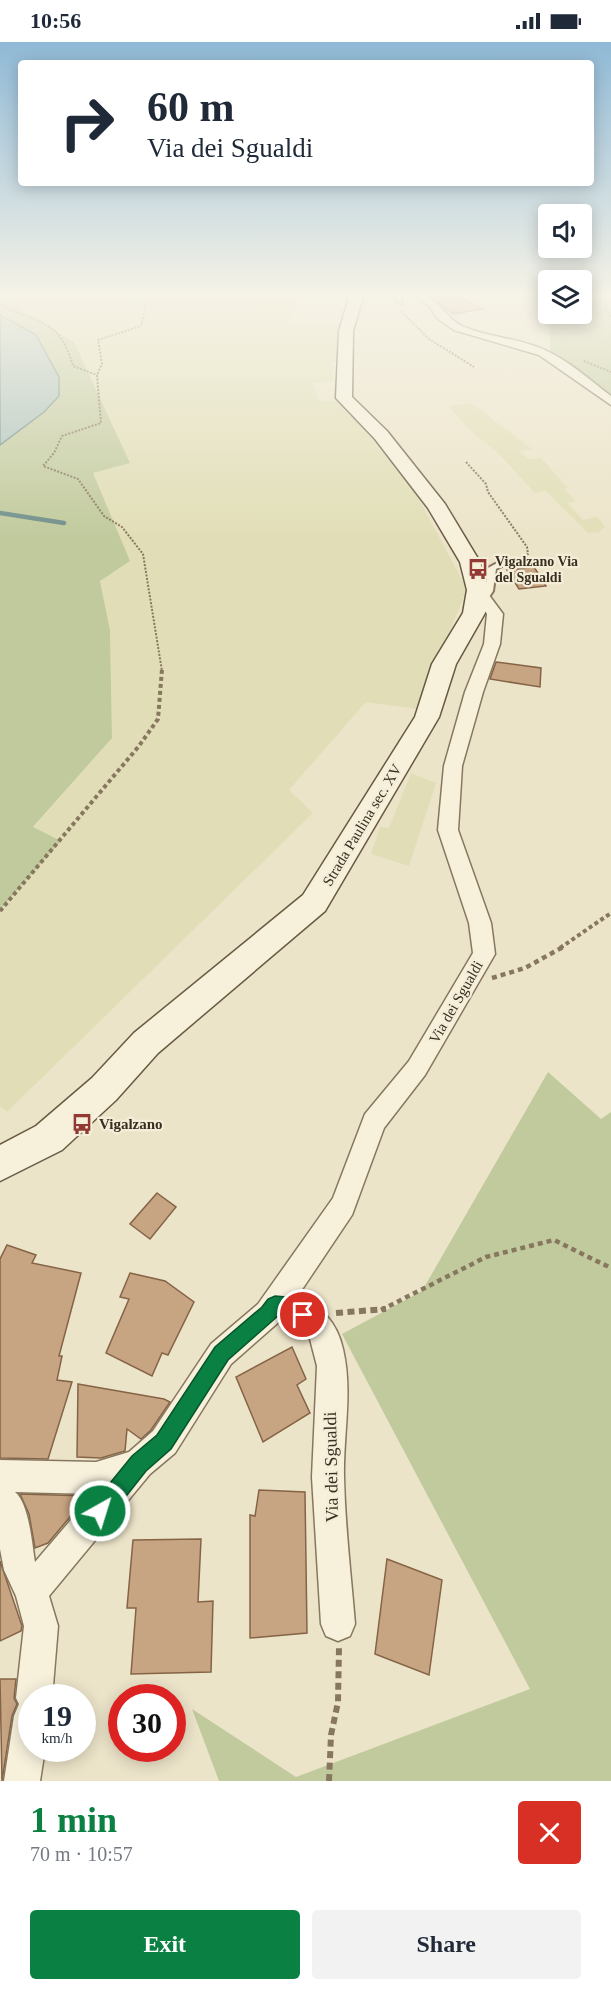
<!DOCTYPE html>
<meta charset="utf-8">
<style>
body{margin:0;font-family:Georgia,serif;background:#f2f2f3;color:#1f2937;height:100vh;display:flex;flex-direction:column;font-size:22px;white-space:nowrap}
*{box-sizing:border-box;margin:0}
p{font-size:20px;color:#747a83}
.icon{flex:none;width:33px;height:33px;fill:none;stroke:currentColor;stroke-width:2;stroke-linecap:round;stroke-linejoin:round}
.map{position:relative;height:1739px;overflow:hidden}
.side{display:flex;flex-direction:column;background:#fff;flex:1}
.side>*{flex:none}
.guide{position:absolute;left:18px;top:18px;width:576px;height:126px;border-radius:6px;box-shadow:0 3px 15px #0003;background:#fff;color:#1f2937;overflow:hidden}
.tools{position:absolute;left:538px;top:162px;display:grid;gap:12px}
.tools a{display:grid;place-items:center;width:54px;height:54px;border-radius:6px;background:#fff;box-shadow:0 3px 15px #0003;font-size:30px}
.speed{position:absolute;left:18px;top:1642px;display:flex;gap:12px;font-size:30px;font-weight:700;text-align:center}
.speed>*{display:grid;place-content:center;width:78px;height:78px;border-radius:50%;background:#fff;box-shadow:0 3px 15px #0003;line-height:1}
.speed small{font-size:15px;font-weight:400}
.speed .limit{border:9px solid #d22;background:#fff;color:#111}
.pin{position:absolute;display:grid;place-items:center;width:51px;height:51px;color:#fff;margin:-26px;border:3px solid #fff;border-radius:50%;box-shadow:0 2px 6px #0007}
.me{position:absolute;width:66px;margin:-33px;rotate:39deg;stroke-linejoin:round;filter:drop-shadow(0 0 4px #0008)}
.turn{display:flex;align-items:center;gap:21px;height:126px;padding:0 30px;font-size:27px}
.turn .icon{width:78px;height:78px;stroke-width:2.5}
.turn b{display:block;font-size:42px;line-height:51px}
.round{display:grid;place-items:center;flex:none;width:63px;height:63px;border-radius:6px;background:#f2f2f3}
.summary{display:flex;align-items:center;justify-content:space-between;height:102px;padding:0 30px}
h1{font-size:36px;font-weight:800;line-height:45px;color:#0b8043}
.action{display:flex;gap:12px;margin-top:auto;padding:12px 30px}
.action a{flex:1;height:69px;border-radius:6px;background:#0b8043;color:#fff;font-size:24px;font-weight:800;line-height:69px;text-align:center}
.action a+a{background:#f2f2f3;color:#1f2937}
.status{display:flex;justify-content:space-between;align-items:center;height:42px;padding:0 30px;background:#fff;direction:ltr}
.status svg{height:16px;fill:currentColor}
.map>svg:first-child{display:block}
.farmland{fill:#e1deb7}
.green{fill:#c1ca9d}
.water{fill:#aac1bc;stroke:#708f8a;stroke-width:1.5}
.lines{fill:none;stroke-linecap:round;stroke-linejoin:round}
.stream{stroke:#708f8a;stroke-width:4.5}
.building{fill:#c7a482;stroke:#856446;stroke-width:1.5}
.lane-casing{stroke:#87775f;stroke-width:4}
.street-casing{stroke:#87775f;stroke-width:3}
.secondary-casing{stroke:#695942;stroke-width:3}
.path-far3{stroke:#87775f;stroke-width:2;stroke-dasharray:2 1.5;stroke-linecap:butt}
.path-far2{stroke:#87775f;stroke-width:4;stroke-dasharray:4 3;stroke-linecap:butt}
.path-far1{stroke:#87775f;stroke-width:4.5;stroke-dasharray:5 4;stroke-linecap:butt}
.path{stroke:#87775f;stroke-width:6;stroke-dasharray:7 4.5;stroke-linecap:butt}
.lane{fill:#f7f1dc;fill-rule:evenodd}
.street{fill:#f7f1dc;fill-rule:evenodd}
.secondary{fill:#f7f1dc;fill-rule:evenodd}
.route{fill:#0b8043;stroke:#07532c;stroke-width:1.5}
.labels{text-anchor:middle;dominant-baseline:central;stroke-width:4.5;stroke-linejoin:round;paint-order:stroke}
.far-poi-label{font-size:14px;font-weight:bold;fill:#392e21;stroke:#f4eed8;text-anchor:start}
.street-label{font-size:15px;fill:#392e21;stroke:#f4eed8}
.poi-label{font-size:15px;font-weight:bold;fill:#392e21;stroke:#f4eed8;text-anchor:start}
.near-street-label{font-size:18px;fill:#392e21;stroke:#f4eed8}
</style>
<div class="status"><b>10:56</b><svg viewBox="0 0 49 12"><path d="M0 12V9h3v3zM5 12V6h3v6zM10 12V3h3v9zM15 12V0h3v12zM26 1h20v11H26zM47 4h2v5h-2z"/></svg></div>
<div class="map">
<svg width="611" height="1739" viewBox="0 0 611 1739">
<rect width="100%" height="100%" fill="#ece4c9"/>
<g class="farmland">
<path d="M0 252H299L289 281 340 283 338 320H331L334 339 312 341 319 359H340L414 448 467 547 418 667 366 660 289 748 313 771 7 1070 0 1064V868L61 799 33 786 112 696 110 588 100 538 129 518 93 431 130 421 74 300 0 256Z"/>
<path d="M471 361 532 407 519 409 529 417 541 416 568 446 564 447 576 459 567 461 583 478 597 475 605 485 599 490 588 491 546 449 535 451 499 412 471 389 448 364Z"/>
<path d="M411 731 436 741 409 824 371 812 380 785 389 786Z"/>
</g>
<g class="green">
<path d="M547 252 549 272H582V252H606L611 259V356L551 315Z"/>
<path d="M0 256 74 300 130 421 93 431 130 519 100 539 110 588 112 696 33 785 61 799 0 868Z"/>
<path d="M548 1030 601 1077 611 1070V1739H219L192 1667 296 1735 530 1647 342 1292 422 1249Z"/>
</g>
<path class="water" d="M0 273 36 293 59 335V354L44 370 0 403Z"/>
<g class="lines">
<path class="stream" d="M0 471 64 481"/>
</g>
<g class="building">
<path d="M427 252H453L483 267 453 272Z"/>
<path d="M534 525 546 544 519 547 507 528Z"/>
<path d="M496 620 541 626 540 645 490 637Z"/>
<path d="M157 1151 176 1165 150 1197 130 1182Z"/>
<path d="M7 1203 36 1213 32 1221 81 1231 59 1314H62L57 1338 72 1340 48 1417 0 1416V1217Z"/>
<path d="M130 1231 165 1239 194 1260 168 1313 162 1311 152 1334 106 1311 129 1257 120 1255Z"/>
<path d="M292 1305 306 1337 297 1343 310 1371 263 1400 236 1335Z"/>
<path d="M78 1342 164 1357 170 1360 151 1388 141 1397 127 1387 125 1409 101 1416 77 1415Z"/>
<path d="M259 1448 305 1450 307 1591 250 1596V1473L255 1474Z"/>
<path d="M20 1452 87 1454 86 1456 48 1501 35 1506 29 1472Z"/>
<path d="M201 1497 198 1560 213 1559 211 1630 131 1632 136 1566H127L133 1498Z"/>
<path d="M387 1517 442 1538 429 1633 375 1612Z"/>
<path d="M0 1519 22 1584 21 1589 0 1599Z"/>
<path d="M0 1637H16L14 1656 17 1662 12 1674 2 1739Z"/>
</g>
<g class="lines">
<defs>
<g id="lane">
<path d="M395 252H400L402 261H398Z"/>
<path d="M501 519 508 521 496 527 493 549 487 558H481L480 556 485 549 488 526Z"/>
</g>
<g id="street">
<path d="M415 252C438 252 443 275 462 284 489 296 521 296 547 309 569 319 591 339 611 354V363L539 313 454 288 437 276 430 265Z"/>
<path d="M478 543 483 545 503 572 500 602 483 650 462 724 458 788 491 881 495 912 425 1033 384 1086 352 1173 297 1255C322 1265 337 1280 343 1307 353 1349 343 1394 344 1435 345 1484 351 1533 355 1582L350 1594 338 1599 326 1594 321 1582 312 1435 317 1324 310 1297 293 1282 281 1278 231 1322 175 1411 150 1432 49 1554 58 1584 52 1656H32V1707H45L40 1739H4L14 1674 19 1662 16 1656 24 1584 16 1554 4 1528 0 1507V1418L96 1420 129 1410 153 1389 211 1302 258 1262 333 1156 365 1072 409 1019 473 911 469 881 438 788 444 724 465 650 484 602 487 572 470 548ZM15 1450 93 1452 35 1520C32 1502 29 1461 15 1450Z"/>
</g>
<path id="secondary" d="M350 252H364L353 289 352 355 387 389 445 462 480 520 489 548 485 571 456 622 439 675 325 869 158 1011 116 1058 62 1108 0 1139V1103L36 1084 92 1036 134 991 303 853 415 675 432 622 463 571 467 548 460 520 428 466 375 397 336 356 339 289Z"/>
</defs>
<use href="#lane" class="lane-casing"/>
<use href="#street" class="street-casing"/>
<use href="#secondary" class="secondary-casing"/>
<g class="path-far3">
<path d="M141 252 146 263 141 284 98 298 102 322 97 333 101 381 62 394 54 411 43 424 78 437 104 474 122 485 143 512 162 629"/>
<path d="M597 252 611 275"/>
<path d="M0 263C40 282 59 276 73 324L97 333"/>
<path d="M401 269 429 297 474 325"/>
<path d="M584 319 611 330"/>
<path d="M466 420 486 442 488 450 527 505 528 512 514 519"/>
</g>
<g class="path-far2">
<path d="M0 869 139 704 158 677 162 627"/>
<path d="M560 906 611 871"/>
</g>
<g class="path-far1">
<path d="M492 936 525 926 563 905"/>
<path d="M381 1268 486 1215 554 1198 611 1226"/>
</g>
<g class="path">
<path d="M336 1271 386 1267"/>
<path d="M329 1739 331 1693 338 1660 339 1606"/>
</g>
<use href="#lane" class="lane"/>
<use href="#street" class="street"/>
<use href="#secondary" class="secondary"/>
</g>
<linearGradient id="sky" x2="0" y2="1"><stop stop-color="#8fb9d6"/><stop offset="0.51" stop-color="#f6f3e7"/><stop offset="1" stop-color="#f6f3e7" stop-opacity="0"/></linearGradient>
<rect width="611" height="496" fill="url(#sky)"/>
<path class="route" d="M275 1254 286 1255 309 1267 312 1273 309 1280 303 1282 279 1273 228 1318 171 1407 146 1429 108 1477 100 1480 93 1477 90 1469 93 1462 132 1414 157 1393 215 1305 262 1265 268 1257Z"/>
<defs>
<symbol id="bus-bare" viewBox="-9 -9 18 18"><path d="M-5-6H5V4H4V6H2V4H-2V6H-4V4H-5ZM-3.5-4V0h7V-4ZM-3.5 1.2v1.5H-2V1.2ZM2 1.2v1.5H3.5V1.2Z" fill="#923933" stroke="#f4eed8" stroke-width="2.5" paint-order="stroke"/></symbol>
</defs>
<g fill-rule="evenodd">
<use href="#bus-bare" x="463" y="512" width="30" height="30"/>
<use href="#bus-bare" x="67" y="1067" width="30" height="30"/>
</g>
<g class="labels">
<g class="far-poi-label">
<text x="495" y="519">Vigalzano Via<tspan x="495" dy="16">del Sgualdi</tspan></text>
</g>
<g class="street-label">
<text transform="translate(362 783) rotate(-59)">Strada Paulina sec. XV</text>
<text transform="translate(456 960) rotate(-60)">Via dei Sgualdi</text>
</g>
<g class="poi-label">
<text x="99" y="1082">Vigalzano</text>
</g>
<g class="near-street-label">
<text transform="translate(331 1425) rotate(-91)">Via dei Sgualdi</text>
</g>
</g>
</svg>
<div class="tools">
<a><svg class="icon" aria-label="sound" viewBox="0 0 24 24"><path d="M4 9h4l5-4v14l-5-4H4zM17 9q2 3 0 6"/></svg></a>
<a><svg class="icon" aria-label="layers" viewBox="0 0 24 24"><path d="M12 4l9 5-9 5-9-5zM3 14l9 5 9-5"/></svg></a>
</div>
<div class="speed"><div>19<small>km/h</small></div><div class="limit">30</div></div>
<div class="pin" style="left:303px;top:1273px;background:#d93025"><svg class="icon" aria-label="arrive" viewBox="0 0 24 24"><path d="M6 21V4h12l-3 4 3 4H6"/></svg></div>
<svg class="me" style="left:100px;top:1469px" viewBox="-20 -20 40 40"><circle r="17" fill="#0b8043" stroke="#fff" stroke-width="3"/><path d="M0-11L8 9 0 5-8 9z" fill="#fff"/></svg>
<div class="guide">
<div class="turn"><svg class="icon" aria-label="right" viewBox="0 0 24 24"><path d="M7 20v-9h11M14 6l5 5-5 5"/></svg><div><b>60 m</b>Via dei Sgualdi</div></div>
</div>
</div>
<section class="side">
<div class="summary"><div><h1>1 min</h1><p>70 m · 10:57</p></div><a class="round" style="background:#d93025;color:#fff"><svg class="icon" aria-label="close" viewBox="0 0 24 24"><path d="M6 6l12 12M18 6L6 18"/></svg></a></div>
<div class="action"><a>Exit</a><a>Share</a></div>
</section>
